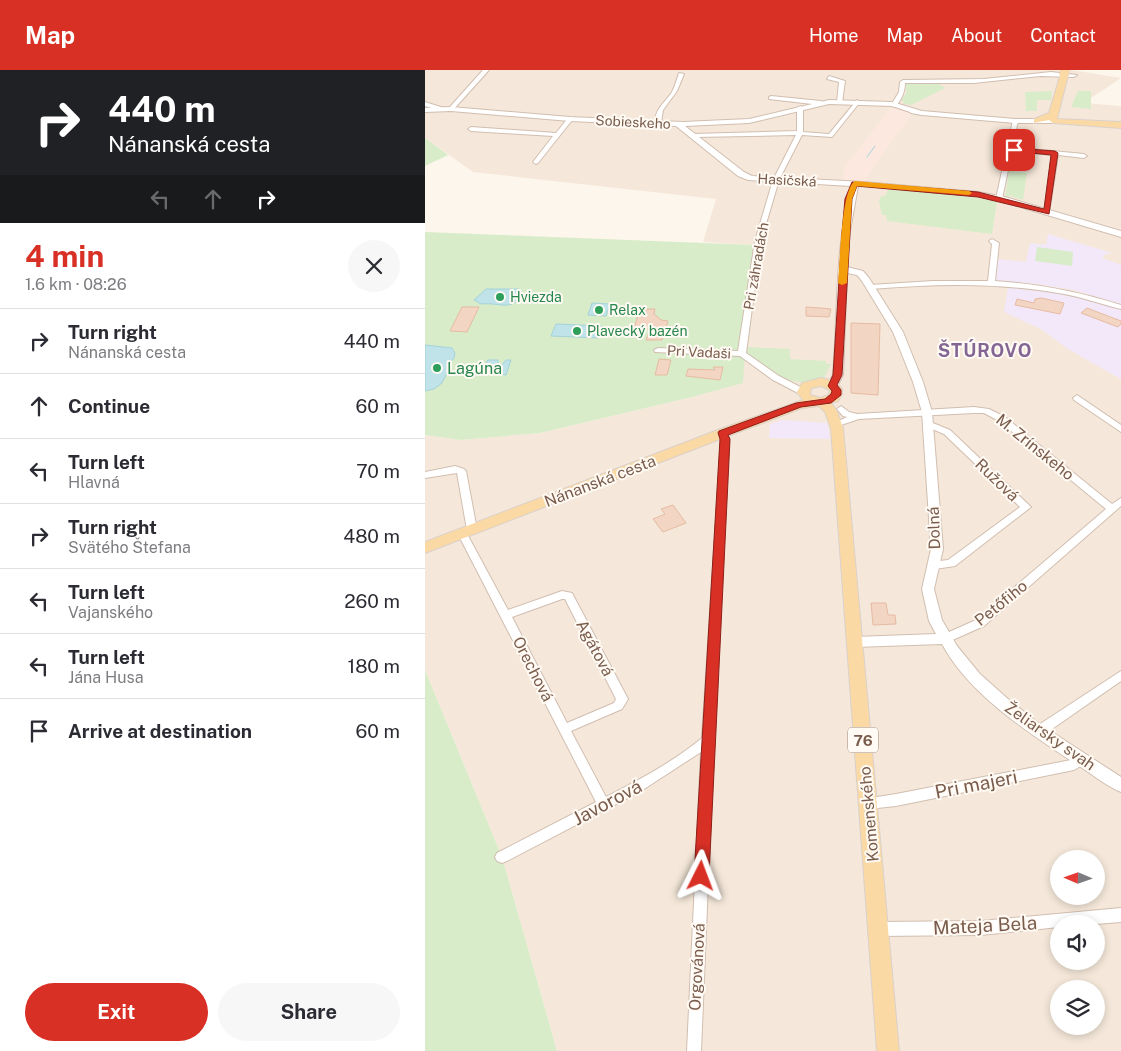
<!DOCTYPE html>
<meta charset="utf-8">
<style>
body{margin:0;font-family:"Public Sans",sans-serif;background:#f7f7f7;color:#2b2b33;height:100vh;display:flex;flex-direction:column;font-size:19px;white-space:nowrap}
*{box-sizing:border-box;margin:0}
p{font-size:16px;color:#7c7c81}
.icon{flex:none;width:28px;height:28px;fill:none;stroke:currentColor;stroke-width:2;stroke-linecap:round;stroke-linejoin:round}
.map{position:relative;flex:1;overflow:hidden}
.details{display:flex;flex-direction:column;background:#fff;width:425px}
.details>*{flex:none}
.guide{background:#202124;color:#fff;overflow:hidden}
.needle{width:32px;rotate:272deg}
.controls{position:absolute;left:625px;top:780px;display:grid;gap:10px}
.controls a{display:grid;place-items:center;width:55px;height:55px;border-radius:50%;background:#fff;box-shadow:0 2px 8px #0003;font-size:25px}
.pin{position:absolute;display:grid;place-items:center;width:42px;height:42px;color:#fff;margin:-21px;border-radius:10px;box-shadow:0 2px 8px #0006}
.me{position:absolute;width:55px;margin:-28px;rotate:3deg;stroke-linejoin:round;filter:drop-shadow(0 0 4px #0008)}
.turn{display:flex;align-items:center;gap:18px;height:105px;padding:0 25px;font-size:22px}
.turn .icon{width:65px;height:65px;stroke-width:2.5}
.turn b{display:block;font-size:35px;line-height:42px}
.lanes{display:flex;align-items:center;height:48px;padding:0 25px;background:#0003;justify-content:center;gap:25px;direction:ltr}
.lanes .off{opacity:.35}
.round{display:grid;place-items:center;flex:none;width:52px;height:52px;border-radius:26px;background:#f7f7f7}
.overview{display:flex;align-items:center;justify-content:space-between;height:85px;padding:0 25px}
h1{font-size:30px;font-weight:700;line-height:38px;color:#d93025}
.action{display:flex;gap:10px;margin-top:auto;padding:10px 25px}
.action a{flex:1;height:58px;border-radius:30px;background:#d93025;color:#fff;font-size:20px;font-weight:700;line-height:58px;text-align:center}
.action a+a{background:#f7f7f7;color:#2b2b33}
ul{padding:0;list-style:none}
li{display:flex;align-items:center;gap:15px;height:65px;padding:0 25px;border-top:1px solid #e1e1e2}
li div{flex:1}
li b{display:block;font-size:19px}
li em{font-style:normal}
header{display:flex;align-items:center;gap:30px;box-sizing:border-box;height:70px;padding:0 25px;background:#d93025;color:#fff}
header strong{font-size:24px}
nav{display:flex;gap:28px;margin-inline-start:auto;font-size:18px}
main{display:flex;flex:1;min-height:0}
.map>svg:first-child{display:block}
.residential{fill:#f5e8da;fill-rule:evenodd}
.commercial{fill:#fde8e0}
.education{fill:#f3e8fa}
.green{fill:#d8ecc9}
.water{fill:#bfe3e8;stroke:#a5d3da}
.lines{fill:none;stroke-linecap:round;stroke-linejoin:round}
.stream{stroke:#a5d3da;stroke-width:1}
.building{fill:#f3d5c3;stroke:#e6bba3}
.minor-casing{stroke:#d1beb0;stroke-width:2}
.tertiary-casing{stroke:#d1beb0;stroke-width:2}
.primary-casing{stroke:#dad1cd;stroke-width:2}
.minor{fill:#fff;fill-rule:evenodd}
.tertiary{fill:#fff;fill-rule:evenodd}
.primary{fill:#fbd9a5;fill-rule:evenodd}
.primary-bridge-casing{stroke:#dad1cd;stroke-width:10;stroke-linecap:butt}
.primary-bridge{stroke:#fbd9a5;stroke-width:9}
.route{fill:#d93025;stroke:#8d1f18}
.slow{fill:#f59e0b}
.leisure-dot{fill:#2e9e5b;stroke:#fffaf3;stroke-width:2}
.labels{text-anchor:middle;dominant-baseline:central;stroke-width:4;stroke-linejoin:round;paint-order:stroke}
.far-street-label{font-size:14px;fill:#7a5c4d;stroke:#fffaf3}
.far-leisure-label{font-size:14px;fill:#27864d;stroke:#fffaf3;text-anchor:start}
.shield{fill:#fffaf3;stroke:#a28b7f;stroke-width:1}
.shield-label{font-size:15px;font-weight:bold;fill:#7a5c4d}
.leisure-label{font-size:16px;fill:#27864d;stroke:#fffaf3;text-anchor:start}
.street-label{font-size:16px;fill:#7a5c4d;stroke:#fffaf3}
.far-district-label{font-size:18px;font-weight:bold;letter-spacing:1px;fill:#846695;stroke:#fffaf3}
.near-street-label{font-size:19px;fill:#7a5c4d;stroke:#fffaf3}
</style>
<header>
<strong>Map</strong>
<nav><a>Home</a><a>Map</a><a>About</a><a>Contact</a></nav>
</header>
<main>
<section class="details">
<div class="guide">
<div class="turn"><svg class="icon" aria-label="right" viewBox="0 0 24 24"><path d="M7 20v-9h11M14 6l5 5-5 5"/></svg><div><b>440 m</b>Nánanská cesta</div></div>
<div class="lanes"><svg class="icon off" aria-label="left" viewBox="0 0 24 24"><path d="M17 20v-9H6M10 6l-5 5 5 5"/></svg><svg class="icon off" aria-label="ahead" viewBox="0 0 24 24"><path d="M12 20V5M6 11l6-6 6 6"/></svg><svg class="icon" aria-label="right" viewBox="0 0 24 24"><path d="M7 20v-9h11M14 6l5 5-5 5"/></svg></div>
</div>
<div class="overview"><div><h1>4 min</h1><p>1.6 km · 08:26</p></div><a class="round"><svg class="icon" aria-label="close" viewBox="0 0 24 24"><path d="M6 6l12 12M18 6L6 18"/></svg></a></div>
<ul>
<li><svg class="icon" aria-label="right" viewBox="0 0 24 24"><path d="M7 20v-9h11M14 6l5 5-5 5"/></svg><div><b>Turn right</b><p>Nánanská cesta</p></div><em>440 m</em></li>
<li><svg class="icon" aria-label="ahead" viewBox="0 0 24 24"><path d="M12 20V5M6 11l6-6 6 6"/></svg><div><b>Continue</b></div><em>60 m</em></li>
<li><svg class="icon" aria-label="left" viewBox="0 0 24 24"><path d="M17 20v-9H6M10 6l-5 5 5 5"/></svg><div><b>Turn left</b><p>Hlavná</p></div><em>70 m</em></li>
<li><svg class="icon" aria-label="right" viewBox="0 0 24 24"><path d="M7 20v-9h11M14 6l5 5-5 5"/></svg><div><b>Turn right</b><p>Svätého Štefana</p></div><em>480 m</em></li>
<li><svg class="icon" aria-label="left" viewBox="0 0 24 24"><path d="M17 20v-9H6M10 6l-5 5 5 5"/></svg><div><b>Turn left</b><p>Vajanského</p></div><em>260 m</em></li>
<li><svg class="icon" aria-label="left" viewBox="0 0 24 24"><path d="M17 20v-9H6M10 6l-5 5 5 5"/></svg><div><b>Turn left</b><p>Jána Husa</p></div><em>180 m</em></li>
<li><svg class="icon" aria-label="arrive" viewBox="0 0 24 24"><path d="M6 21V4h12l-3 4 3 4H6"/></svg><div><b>Arrive at destination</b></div><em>60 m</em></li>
</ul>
<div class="action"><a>Exit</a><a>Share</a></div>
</section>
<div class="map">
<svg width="696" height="981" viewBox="0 0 696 981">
<rect width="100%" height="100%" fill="#fdf6ec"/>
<path class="residential" d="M0 0H647L696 8 659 33 696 36V981H132L77 787 0 600V365L36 370 115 363 267 327 320 277 330 175 278 172 291 129 48 102 0 68ZM634 789H671V826H634ZM634 854H671V891H634ZM634 919H671V956H634Z"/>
<path class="commercial" d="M467 36 487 44 448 97 439 113 417 112 420 97Z"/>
<g class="education">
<path d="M623 164 687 183 681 184 677 188 696 195V234L648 220 605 213 570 211 572 189 601 192 605 173 621 175Z"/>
<path d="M583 217 630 223 681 234 696 240V309L643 279 616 259 579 242Z"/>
<path d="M357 350 402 353 405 369 344 368 345 354Z"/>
</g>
<g class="green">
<path d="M481 13 514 14 520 18 486 35 478 34 479 31H476L481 23Z"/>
<path d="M627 21 626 30H612V41H601L600 22Z"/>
<path d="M653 21H666V39L646 37Z"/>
<path d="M0 68 23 85 0 96Z"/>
<path d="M584 101 602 103 598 130 586 126 580 127Z"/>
<path d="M464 118 505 121 572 131 567 164 462 151 461 145H457L454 131 456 126H460Z"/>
<path d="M0 162 330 175 336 177 320 277 365 279V289L401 291V294H406L399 308C364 321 348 301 320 283L318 313 267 327 115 363 36 370 0 365Z"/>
<path d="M612 177 648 182 647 196 610 191Z"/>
<path d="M0 600 77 787 132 981H0Z"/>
</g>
<g class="water">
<path d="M61 219H94L100 225C82 242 77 232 56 234L49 230Z"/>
<path d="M167 233 185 234 181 246 163 245Z"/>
<path d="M131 254 177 256 173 268 126 266Z"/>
<path d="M0 275 27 278 30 283 29 288 24 294 23 301 17 313 9 319 0 321Z"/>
<path d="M63 290H73V295H77L81 290H86L81 305 55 302 58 296Z"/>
</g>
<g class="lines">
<path class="stream" d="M442 87 450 76"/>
</g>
<g class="building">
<path d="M616 228 639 233 635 244 590 235 592 229 609 233 610 229Z"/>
<path d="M37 237H54L42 262 25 261Z"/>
<path d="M381 237 396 238 406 239 404 247 381 246Z"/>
<path d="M662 238 696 251V254L693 257 656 243Z"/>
<path d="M215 239H230L229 244 236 250 243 251 237 270H221L225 259 209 258Z"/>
<path d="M426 253 455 254 453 325 426 323Z"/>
<path d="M234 289 246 290 242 305H230Z"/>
<path d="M288 297H298L295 310 261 306 263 299 290 300Z"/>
<path d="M248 435 261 453 238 462 228 449 240 444 236 439Z"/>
<path d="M446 533H461L463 545H470L471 554 448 555Z"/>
</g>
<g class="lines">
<defs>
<g id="minor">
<path d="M58 0H64L28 40H24V38Z"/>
<path d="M626 2 652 5 649 7 615 6 549 13H480C480 22 476 32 469 37L466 35 474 22 475 12 478 10 559 9Z"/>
<path d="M254 3 259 4 252 21 238 40 236 53 231 54C228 40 240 33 247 22 250 16 252 9 254 3Z"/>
<path d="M404 6 420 11 417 33 412 32 414 12 402 9Z"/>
<path d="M346 26 396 31 399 33 396 35 344 29V27Z"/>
<path d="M432 30 435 32 407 67 377 65 354 110 336 171 321 283 354 306 381 320V324H375L348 310 315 286 230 282 229 280 233 278 313 281 330 171 348 110 371 65 270 67 268 66V64L372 61V38L375 36 378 38V62L404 64Z"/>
<path d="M0 32 19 38 20 39 17 41 0 36Z"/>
<path d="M143 48 148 49 113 93 111 94 108 92 128 66 46 61 43 59 46 57 131 63Z"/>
<path d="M588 50 593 51 587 77 659 84 662 86 659 88 633 85 624 143 619 142 627 85 587 81 577 129 574 131 571 129Z"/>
<path d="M567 169 574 173 570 211C613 214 655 222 696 235V239C675 234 654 226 633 223 570 212 508 214 445 219L441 217 445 215 508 211H563L567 174 564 171Z"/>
<path d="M652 325 696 355V362L649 330 648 328Z"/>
<path d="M416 336 424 342 432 344 549 337 564 339 580 347 687 434 696 428V436L559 556 523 572H515L514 569 515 566 551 550 681 439 574 351 559 343H549L434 349 416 355 412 352 422 347 418 346 412 339Z"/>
<path d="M503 351 525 360 606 437 530 496 510 499 505 495 506 492 523 490 595 437 519 364 500 356 499 354Z"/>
<path d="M298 360 301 361 304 369 289 670 276 981H262L276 682 216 721 82 791 77 793 72 791 70 787 72 783 171 732 33 464 35 462H41L83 540 137 521 147 523 203 629 197 639 146 661 181 727C214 710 248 692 277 668L296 369 294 363ZM137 529H140L191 629 189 633 142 653 87 547Z"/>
<path d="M30 396 39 399 41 401 52 460 47 463 42 460 32 403 0 408V402Z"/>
<path d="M696 601V611L617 666 613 667 609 666 607 662 609 658Z"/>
<path d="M657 684 661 685 663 689 661 693 649 700 471 736 443 739 439 737 437 733 439 729 471 724 646 690Z"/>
<path d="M696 838V852L671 854H634V857L556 865 453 866 448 864 446 859 448 854 453 852 556 851Z"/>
</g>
<path id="tertiary" d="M404 30 467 32 497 41 590 49H628L631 51 628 53H590L497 45 486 43 485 42 467 36 404 34 324 53 260 56 319 102 327 106 438 112 553 122 580 127 696 161V167L575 131 553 126 433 116 425 161 422 197 438 201 444 208 478 262 498 312 507 342 518 479 509 519 517 550 532 576 555 604 583 629 613 653 696 707V722C681 716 667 704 654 696 606 664 545 626 517 574L430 577 425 576 423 572 425 568 430 567 511 564 504 551 497 519 506 479 497 342 488 312 468 262 437 211 432 205 422 203 418 305 411 318 407 319 402 316 408 305C413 242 410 178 426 116L323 110 313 106 251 56 145 51 26 41 0 42V38L26 37 145 47 258 52 324 49Z"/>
<g id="primary">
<path d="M636 3 643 5 632 49 696 52V58L628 53 624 50 609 53V49L624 43Z"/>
<path d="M396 308 409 311 417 319V324L413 331 406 333 412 341 418 358 474 981H452L406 358 400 342 394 336 377 338 303 366 0 483V472L293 360 378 330 372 322 377 313ZM396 316 405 320 404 325 395 328 385 325 386 318Z"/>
</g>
</defs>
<use href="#minor" class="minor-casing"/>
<use href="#tertiary" class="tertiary-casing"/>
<use href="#primary" class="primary-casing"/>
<use href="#minor" class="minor"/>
<use href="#tertiary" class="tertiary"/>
<use href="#primary" class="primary"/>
<defs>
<path id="primary-bridge" d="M639 5 640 0"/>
</defs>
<use href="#primary-bridge" class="primary-bridge-casing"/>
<use href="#primary-bridge" class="primary-bridge"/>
</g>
<path class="route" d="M589 78 630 81 633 83 624 144 553 127 432 116 427 129 425 163 417 305 412 315 416 320V325L406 333 376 337 303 365 305 369 284 806 282 811 276 813 271 811 269 806 295 369 293 363 294 361 371 333 400 329 406 324 407 321 403 316 408 305 417 163 420 129 427 112 553 122 619 139 626 85 586 81 585 80Z"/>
<path class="slow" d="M430 111 544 121 547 123 544 125 432 116 427 129 422 213 417 215 413 213C415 195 416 119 430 111Z"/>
<g class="leisure-dot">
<circle cx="75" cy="227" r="5"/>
<circle cx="174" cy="240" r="5"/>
<circle cx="152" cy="261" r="5"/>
<circle cx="12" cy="298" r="5"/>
</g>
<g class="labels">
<g class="far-street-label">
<text transform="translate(208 52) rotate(3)">Sobieskeho</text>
<text transform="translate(362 110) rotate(3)">Hasičská</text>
<text transform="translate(331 196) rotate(-80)">Pri záhradách</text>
<text transform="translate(274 282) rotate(3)">Pri Vadaši</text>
</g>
<g class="far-leisure-label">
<text x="85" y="227">Hviezda</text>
<text x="184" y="240">Relax</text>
<text x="162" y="261">Plavecký bazén</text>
</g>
<rect class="shield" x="423" y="657.5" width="30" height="25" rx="4"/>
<g class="shield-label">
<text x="438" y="670">76</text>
</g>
<g class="leisure-label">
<text x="22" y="298">Lagúna</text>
</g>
<g class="street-label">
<text transform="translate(610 377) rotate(39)">M. Zrínskeho</text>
<text transform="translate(572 410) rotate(44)">Ružová</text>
<text transform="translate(175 411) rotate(-21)">Nánanská cesta</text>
<text transform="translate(509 458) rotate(-92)">Dolná</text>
<text transform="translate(576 533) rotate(-39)">Petőfiho</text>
<text transform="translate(170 578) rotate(62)">Agátová</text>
<text transform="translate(108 599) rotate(63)">Orechová</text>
<text transform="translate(625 666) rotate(35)">Želiarsky svah</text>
<text transform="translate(444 744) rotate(-95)">Komenského</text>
<text transform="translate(272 897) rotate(-87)">Orgovánová</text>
</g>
<g class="far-district-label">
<text x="560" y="280">ŠTÚROVO</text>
</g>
<g class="near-street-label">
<text transform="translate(551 714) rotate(-11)">Pri majeri</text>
<text transform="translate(182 732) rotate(-28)">Javorová</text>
<text transform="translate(560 855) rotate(-3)">Mateja Bela</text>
</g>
</g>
</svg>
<div class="controls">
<a><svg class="needle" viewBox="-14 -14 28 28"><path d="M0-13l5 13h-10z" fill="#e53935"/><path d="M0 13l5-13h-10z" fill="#7c7c81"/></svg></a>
<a><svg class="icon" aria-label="sound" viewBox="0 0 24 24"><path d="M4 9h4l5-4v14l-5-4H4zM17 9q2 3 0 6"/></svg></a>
<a><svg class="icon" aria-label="layers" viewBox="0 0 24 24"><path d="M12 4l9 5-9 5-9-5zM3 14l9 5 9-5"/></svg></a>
</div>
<div class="pin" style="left:589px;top:80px;background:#d93025"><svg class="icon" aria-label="arrive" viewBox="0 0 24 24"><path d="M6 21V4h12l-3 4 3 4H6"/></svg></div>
<svg class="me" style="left:276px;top:806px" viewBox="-20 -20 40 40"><path d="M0-17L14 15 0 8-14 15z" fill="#d93025" stroke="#fff" stroke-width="4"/></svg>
</div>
</main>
